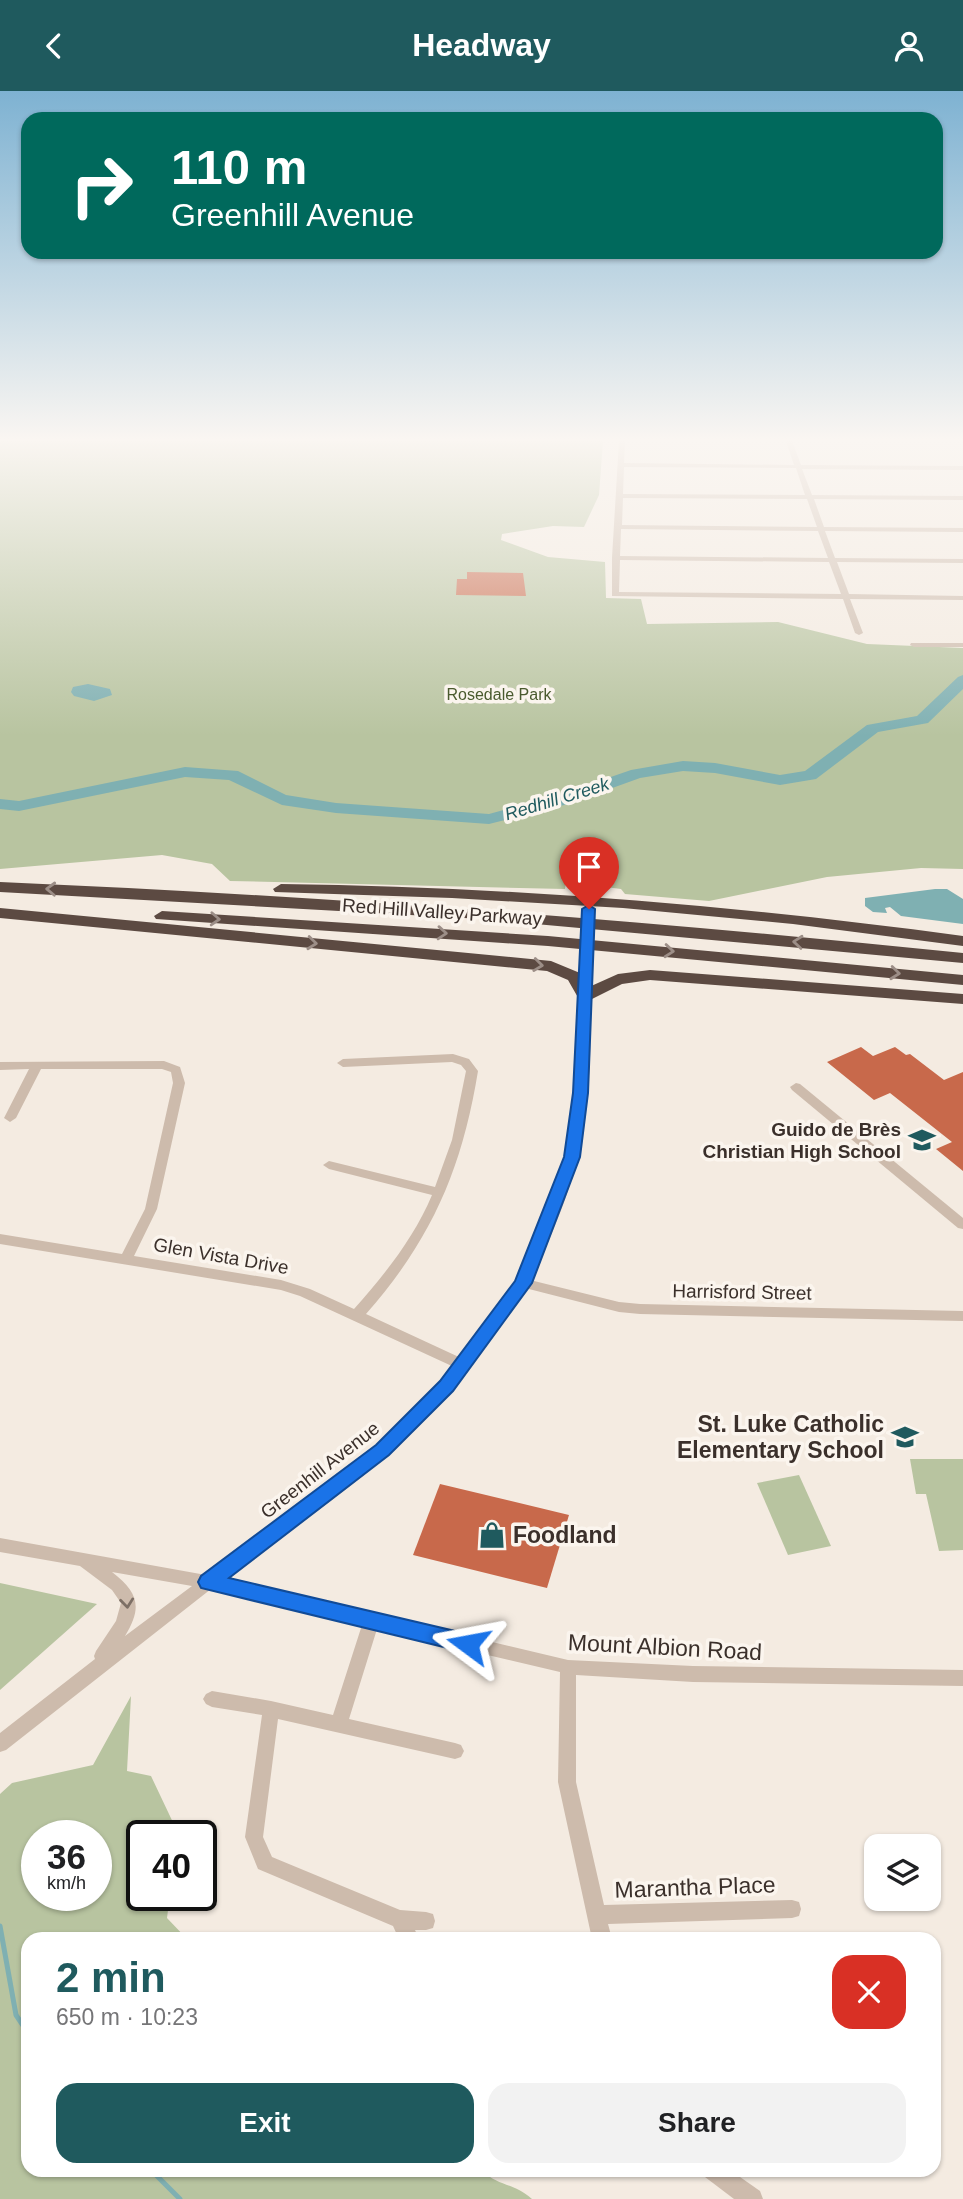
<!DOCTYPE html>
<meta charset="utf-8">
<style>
body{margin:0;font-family:Helvetica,sans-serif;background:#f2f2f2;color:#202124;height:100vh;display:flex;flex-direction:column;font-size:26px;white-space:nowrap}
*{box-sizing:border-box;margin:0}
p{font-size:23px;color:#757577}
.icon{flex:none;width:38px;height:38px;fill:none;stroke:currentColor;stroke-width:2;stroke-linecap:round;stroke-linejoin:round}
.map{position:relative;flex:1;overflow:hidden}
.drawer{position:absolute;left:21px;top:1841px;width:920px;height:245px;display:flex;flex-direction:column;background:#fff;border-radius:21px;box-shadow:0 2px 5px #0004}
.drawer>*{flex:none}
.top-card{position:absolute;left:21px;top:21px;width:922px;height:147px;border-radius:21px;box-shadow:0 2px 5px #0004;background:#00695c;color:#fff;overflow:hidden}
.controls{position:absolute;left:864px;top:1743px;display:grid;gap:14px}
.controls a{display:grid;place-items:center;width:77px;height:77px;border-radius:14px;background:#fff;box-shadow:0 2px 5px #0004;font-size:35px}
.speed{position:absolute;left:21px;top:1729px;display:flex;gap:14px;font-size:35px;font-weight:700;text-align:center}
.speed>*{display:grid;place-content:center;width:91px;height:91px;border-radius:50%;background:#fff;box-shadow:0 2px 5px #0004;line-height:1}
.speed small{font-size:18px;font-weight:400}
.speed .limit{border:4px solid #111;border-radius:10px;background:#fff;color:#111}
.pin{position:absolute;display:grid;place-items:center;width:60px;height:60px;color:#fff;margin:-72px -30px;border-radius:50% 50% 50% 0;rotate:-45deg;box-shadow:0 0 7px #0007}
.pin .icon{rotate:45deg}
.me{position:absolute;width:77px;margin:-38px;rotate:283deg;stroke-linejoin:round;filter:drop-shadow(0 0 5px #0008)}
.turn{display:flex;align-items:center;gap:24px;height:147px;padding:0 35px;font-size:32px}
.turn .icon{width:91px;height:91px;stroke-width:2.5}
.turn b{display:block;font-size:49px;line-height:60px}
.round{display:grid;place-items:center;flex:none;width:74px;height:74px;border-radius:21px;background:#f2f2f2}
.headline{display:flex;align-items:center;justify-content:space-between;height:119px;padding:0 35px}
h1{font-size:42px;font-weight:700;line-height:52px;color:#1f5a5e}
.action{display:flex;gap:14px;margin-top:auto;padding:14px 35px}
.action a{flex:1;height:80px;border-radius:21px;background:#1f5a5e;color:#fff;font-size:28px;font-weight:700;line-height:80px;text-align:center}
.action a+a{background:#f2f2f2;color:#202124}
header{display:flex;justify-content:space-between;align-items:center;height:91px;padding:0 35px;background:#1f5a5e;color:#fff;font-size:32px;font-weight:700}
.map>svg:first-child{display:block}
.green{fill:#b8c4a0;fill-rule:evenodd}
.water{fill:#7fb0b2}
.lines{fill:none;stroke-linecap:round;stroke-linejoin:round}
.stream{stroke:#7fb0b2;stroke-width:5}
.river{fill:#7fb0b2;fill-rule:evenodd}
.building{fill:#c8694b}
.minor{fill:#cdbbac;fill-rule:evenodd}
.highway{fill:#5c4a42;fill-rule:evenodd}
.minor-bridge{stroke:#cdbbac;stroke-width:11}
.oneway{stroke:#9c8e87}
.oneway2{stroke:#7d6f65}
.route{fill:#1a73e8;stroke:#114b97;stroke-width:2}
.labels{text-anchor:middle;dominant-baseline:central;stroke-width:7;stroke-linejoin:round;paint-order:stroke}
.far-park-label{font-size:16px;fill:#4a5a2e;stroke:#fbf5ee}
.far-water-label{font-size:18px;font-style:italic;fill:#1f5a5e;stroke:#fbf5ee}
.street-label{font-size:19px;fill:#3b302b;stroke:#fbf5ee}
.poi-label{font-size:19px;font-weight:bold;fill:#3b302b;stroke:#fbf5ee;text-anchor:end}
.near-poi-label{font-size:23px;font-weight:bold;fill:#3b302b;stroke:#fbf5ee;text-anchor:end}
.near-street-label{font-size:23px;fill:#3b302b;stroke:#fbf5ee}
</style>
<header><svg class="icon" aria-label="back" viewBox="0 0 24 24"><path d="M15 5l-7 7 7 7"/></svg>Headway<svg class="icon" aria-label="person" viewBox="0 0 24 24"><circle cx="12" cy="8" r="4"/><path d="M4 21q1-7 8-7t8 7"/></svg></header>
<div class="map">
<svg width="963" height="2108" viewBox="0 0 963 2108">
<rect width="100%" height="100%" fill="#f4ebe1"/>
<g class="green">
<path d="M0 350H603L599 404 584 436 553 435 502 443 501 449 548 466 605 471 606 507 641 508 647 533 778 531 867 553 963 557V778L921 777 827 786 709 810 625 803 621 798 566 791 565 798 230 790 212 773 162 764 0 778Z"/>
<path d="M910 1368H963V1459L939 1460 926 1403H916Z"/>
<path d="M799 1384 831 1455 788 1464 757 1392Z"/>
<path d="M0 1492 97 1513 0 1599Z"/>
<path d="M131 1605 127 1680 151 1685 178 1742 142 1745V1804H170L167 1827 187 1848H28V2079H482C498 2096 513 2091 532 2108H0V1703L12 1692 93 1674ZM37 1745H96V1804H37Z"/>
</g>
<g class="water">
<path d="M88 593 110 598 112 604 94 610 74 605 71 601 73 596Z"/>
<path d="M935 798H947L963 808V833L901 825 890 816 885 817 887 822 873 821 865 815V807Z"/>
</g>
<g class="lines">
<g class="stream">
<path d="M0 1835 16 1924 28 1942"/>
<path d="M151 2079 180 2108"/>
</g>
<path class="river" d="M963 584V598L928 632 878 641 816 688 780 694 715 682 683 680 640 687 568 713 489 733 336 722 282 714 229 689 185 686 19 720 0 718V708L19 710 185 676 238 680 286 704 336 712 489 723 556 705 631 679 683 670 715 672 780 684 805 680 867 634 917 625 958 586Z"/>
</g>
<g class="building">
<path d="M467 481 523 482 526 505 456 504 457 488H467Z"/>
<path d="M861 956 873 965 895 956 906 964 910 963 944 989 963 981V1080L936 1058 952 1051 890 1002 874 1009 827 971Z"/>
<path d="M440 1393 569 1424 547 1497 413 1464Z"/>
</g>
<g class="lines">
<g class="minor">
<path d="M619 350H625L624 372 794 374 786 350H792L801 374 963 375V379L802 378 812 404 963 405V409L814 408 824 436 963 437V441L825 440 835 467 963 468V472L837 471 849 503 963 505V509L850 508 863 542 859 544 855 542 843 508 612 505V467ZM624 376 796 377 805 404 623 403ZM623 407 807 408 817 436 622 434ZM621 438 818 440 828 467 620 465ZM620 469 829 471 841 503 619 501Z"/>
<path d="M911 552H963V556H914L910 554Z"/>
<path d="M586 878 591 881C591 942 592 1004 578 1064 568 1108 550 1149 530 1189L619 1211 640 1213 963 1220V1230L640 1223 619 1221 525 1197C483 1266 431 1327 370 1379 323 1418 273 1451 225 1488L568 1569 693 1575 963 1579V1595L693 1591 576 1584V1691L604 1814 792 1809 799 1811 801 1818 799 1825 792 1827 608 1833 612 1848H592L558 1691 560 1581 377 1538 349 1628 455 1652 461 1654 464 1660 461 1666 455 1668 278 1628 263 1746 272 1766 400 1819 426 1821 433 1823 435 1830 433 1837 426 1839H415L419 1848H399L393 1835 258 1778 245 1746 262 1624 212 1616 206 1613 203 1608 206 1603 212 1600 271 1610 333 1624 362 1534 211 1498 6 1659 0 1661V1642L95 1568 94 1565 96 1560 116 1530 121 1512 112 1499 80 1475 0 1461V1447L206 1484C294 1418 383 1360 454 1276L300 1205 281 1199 0 1153V1143L122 1163 145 1118 173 992 171 981 162 978H41L16 1027 10 1031 4 1027 29 978 0 979V971L164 970 180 976 185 992 157 1118 134 1165 281 1189 310 1198 354 1218C385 1183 414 1147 432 1104L329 1078 323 1074 329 1070 435 1096 452 1049 466 980 461 974 452 971 343 976 337 972 343 968 453 963 469 968 478 980C462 1078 432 1148 366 1223L461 1267C515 1203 556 1125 571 1042 580 989 580 935 581 881ZM112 1481 192 1495 125 1545C143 1516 138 1501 112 1481Z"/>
<path d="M796 992 800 993 963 1127V1138L958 1137 792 999 790 996Z"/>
<path d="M701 2079H730L760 2100 763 2108H734L705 2086Z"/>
</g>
<g class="highway">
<path d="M0 791C322 805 643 829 963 862V872L482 828 0 801Z"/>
<path d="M281 793C510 796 736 814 963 845V855L793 833 623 817 452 807 275 801 273 798Z"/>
<path d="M0 817 551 870 580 882 589 896 618 883 650 879 963 903V913L650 889 622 893 586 911 580 910 568 889 547 880 0 827Z"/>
<path d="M162 820 548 845 963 884V894L548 855 156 828 154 825Z"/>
</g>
<path class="minor-bridge" d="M586 881 589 818"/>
</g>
<defs><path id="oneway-chevron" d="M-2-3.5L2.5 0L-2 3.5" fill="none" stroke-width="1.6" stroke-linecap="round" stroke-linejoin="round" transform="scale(1.75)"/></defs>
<g class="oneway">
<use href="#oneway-chevron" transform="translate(51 798) rotate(-178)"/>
<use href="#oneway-chevron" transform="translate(215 828) rotate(3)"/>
<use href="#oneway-chevron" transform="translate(442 842) rotate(4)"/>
<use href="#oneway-chevron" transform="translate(798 851) rotate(-175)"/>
<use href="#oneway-chevron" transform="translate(312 852) rotate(6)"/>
<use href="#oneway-chevron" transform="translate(669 860) rotate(5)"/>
<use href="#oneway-chevron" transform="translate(538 874) rotate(7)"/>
<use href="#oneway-chevron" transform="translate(895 882) rotate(6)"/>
</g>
<use class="oneway2" href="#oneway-chevron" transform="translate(127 1512) rotate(84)"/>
<linearGradient id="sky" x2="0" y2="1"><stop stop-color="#7eb2d2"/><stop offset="0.54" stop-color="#faf6f2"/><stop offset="1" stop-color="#faf6f2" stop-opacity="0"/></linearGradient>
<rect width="963" height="645" fill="url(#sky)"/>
<path class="route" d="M589 814 595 818 588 1002 580 1066 532 1192 453 1300 389 1364 229 1487 468 1543 476 1546 479 1553 476 1560 468 1562 201 1497 198 1491 201 1485 376 1354 440 1290 515 1190 564 1066 573 1002 582 818Z"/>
<defs>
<symbol id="school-bare" viewBox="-9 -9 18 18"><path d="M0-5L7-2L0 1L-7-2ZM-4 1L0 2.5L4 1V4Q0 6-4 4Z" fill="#1f5a5e" stroke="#fbf5ee" stroke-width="2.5" paint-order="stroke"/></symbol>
<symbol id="shop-bare" viewBox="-9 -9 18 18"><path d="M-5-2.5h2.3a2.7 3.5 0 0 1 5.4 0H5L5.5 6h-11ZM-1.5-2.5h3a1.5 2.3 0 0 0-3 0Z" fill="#1f5a5e" stroke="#fbf5ee" stroke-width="2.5" paint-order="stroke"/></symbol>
</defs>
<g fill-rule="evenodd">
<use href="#school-bare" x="903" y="1030" width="38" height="38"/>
<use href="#school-bare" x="886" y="1327" width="38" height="38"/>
<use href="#shop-bare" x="473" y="1425" width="38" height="38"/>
</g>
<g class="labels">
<g class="far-park-label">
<text x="499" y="603">Rosedale Park</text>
</g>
<g class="far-water-label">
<text transform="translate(557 708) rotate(-17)">Redhill Creek</text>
</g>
<g class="street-label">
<text transform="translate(442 821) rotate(4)">Red Hill Valley Parkway</text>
<text transform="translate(221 1165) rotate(10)">Glen Vista Drive</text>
<text transform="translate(742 1201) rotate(1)">Harrisford Street</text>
<text transform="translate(320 1379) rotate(-38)">Greenhill Avenue</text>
</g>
<g class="poi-label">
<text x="901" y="1038">Guido de Brès<tspan x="901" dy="22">Christian High School</tspan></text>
</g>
<g class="near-poi-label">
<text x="884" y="1333">St. Luke Catholic<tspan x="884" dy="26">Elementary School</tspan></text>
<text x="513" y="1444" text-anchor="start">Foodland</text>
</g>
<g class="near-street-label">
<text transform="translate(665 1556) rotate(3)">Mount Albion Road</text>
<text transform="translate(695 1796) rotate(-2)">Marantha Place</text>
</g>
</g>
</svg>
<div class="controls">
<a><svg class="icon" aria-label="layers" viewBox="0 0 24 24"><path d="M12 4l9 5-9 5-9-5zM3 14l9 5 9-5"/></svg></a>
</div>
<div class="speed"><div>36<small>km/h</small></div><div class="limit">40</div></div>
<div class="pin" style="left:589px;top:818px;background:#d93025"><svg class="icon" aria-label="arrive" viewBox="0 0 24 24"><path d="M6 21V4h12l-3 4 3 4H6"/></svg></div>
<svg class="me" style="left:468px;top:1553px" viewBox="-20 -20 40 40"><path d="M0-17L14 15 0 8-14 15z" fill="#1a73e8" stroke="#fff" stroke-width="4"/></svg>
<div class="top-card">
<div class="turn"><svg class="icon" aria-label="right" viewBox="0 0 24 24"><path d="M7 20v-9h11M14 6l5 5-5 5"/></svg><div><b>110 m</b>Greenhill Avenue</div></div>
</div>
<section class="drawer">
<div class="headline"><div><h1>2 min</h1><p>650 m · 10:23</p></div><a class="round" style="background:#d93025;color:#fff"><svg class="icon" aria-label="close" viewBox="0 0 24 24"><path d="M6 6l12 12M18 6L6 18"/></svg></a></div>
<div class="action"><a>Exit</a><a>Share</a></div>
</section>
</div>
